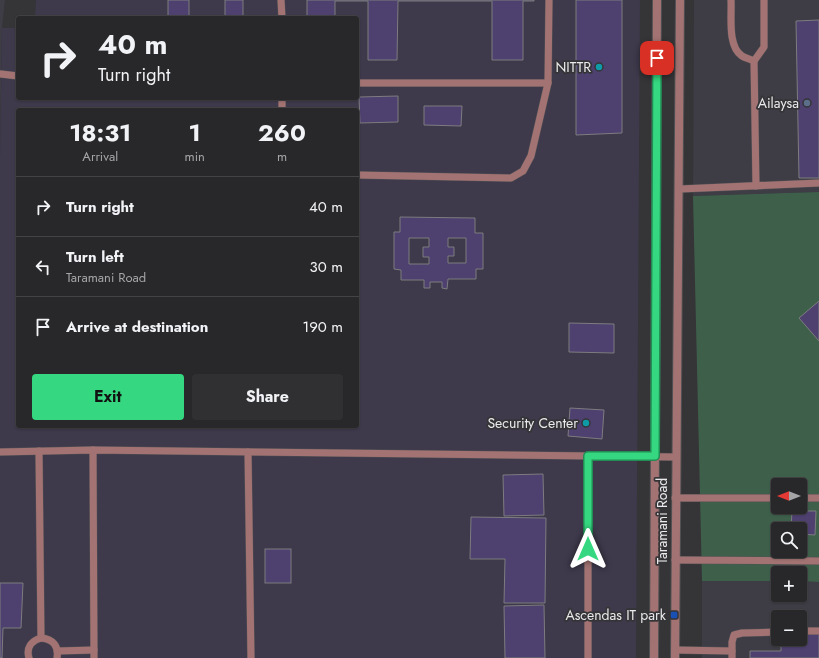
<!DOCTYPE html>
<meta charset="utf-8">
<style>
body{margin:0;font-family:Jost,sans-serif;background:#302f31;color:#f1f3f6;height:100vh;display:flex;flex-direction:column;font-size:15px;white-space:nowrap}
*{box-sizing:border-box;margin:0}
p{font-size:13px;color:#a5a5a8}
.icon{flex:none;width:22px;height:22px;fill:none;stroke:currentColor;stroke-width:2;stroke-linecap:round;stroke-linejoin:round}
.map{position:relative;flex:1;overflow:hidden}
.drawer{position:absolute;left:16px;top:108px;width:343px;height:320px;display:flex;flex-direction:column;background:#282729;border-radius:4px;box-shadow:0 1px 3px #0004,0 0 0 1px #444446}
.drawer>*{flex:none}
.banner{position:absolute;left:16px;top:16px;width:343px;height:84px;border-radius:4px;box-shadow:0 1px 3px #0004,0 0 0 1px #444446;background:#282729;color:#f1f3f6;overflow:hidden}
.needle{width:26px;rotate:270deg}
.controls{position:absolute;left:771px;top:478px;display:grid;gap:8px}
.controls a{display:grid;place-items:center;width:36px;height:36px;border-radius:4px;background:#282729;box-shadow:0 1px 3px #0004,0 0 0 1px #444446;font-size:20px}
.pin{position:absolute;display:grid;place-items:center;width:34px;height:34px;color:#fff;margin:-17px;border-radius:8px;box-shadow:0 2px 6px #0006}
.me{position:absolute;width:44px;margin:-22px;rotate:0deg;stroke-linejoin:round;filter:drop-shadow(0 0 3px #0008)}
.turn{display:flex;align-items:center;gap:14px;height:84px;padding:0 16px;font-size:18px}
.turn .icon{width:52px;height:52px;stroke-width:2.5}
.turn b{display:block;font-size:28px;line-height:34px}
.eta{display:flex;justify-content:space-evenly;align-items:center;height:68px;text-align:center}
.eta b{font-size:24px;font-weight:700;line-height:28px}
.button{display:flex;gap:8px;margin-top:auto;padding:8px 16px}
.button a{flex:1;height:46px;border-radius:4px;background:#35d881;color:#111;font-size:16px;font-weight:700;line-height:46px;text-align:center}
.button a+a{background:#302f31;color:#f1f3f6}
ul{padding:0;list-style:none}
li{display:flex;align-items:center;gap:12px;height:60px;padding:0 16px;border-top:1px solid #444446}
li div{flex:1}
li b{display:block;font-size:15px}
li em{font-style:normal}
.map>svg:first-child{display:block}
.built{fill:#3e3c45;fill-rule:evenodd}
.education{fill:#3e394b;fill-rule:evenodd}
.green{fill:#3e604b;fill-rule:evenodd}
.building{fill:#4e4170;stroke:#7d7c7f;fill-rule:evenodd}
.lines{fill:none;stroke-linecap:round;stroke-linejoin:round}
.service-casing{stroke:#525154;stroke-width:8}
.tertiary-casing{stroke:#525154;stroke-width:10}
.service{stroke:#a37373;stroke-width:7}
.tertiary{stroke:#a37373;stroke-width:8}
.route-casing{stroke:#228c54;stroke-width:10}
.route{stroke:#35d881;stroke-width:7}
.culture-dot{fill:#0f9aa8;stroke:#353437;stroke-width:1.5}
.service-dot{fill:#5c6f8a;stroke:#353437;stroke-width:1.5}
.transit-dot{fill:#1a4fb4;stroke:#353437;stroke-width:1.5}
.labels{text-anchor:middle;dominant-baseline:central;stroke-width:3.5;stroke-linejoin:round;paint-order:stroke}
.poi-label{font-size:14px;fill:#eae9eb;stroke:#353437;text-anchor:end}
.street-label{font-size:14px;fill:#eae9eb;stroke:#353437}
</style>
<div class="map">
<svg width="819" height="658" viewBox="0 0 819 658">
<rect width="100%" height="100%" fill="#353437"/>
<g class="built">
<path d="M0 0H5L2 28 0 156Z"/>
<path d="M694 0H819V192L693 196Z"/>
<path d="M702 581H778V595H800V581L819 582V658H702ZM778 617H800V639H778Z"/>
</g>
<path class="education" d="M36 0H640L636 658H0V156L2 28H18V98H357V18H35ZM18 110H357V426H18Z"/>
<path class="green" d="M819 192V582L800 581V573H778V581H702L693 196ZM778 485H800V507H778ZM778 529H800V551H778Z"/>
<g class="building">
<rect x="168" y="0" width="21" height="18"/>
<rect x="225" y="0" width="18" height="18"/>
<path d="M307 0H534V1H523V60H492V1H398L397 60H368V1H335V18H307Z"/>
<path d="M576 0H622V133L576 135Z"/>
<path d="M819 20V178H799L796 21Z"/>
<path d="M398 96V122L360 123 359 97Z"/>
<path d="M424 106H462L461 126 424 125Z"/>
<path d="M400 217 475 218V233H483V269H476V279H448L447 289 442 288V282H430V288H424V280H401V270L394 269V232H400ZM409 238H429V247H423V257H429V264H409ZM448 238H466V263H448V256H454V247H448Z"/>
<path d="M819 301V341L799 318Z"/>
<path d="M569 323 614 324V353L569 352Z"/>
<path d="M570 408 604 410 602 439 568 436Z"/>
<path d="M543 474 544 515 504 516 503 475Z"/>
<path d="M792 511H816L815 535 800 534V529H791Z"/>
<path d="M471 517 546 518 545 603H504L505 559H470Z"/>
<rect x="265" y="549" width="26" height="34"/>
<path d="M0 583H23L21 628H3L2 658H0Z"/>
<path d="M544 605 545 658H505L504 606Z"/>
<path d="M800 634H819V658H750V651H781V639H800Z"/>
</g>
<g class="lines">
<defs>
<g id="service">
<path d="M281 0 282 18"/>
<path d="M731 0C732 15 727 46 742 56 745 58 750 59 754 61L756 186"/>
<path d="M754 61 764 47V0"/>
<path d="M1 74 18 76"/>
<path d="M357 83H548L549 0"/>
<path d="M282 98V110"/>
<path d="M357 175 511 178 523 171 531 156 548 83"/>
<path d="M680 189 819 183"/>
<path d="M93 450 94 658"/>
<path d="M39 451 41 638"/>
<path d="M0 452 93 450 675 457"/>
<path d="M248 452 251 658"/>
<path d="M588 456V658"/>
<path d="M675 498H778"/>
<path d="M800 498H819"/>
<path d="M675 560 819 561"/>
<path d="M800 631H819"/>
<path d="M675 650 732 651"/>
<path d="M58 651 94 650"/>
<path d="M29 658C26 648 31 641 41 638 53 639 59 646 57 658"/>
<path d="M732 658V642L734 635 742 633 778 632"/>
</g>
<g id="tertiary">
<path d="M654 658 657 0"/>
<path d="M675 658 680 0"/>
</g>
</defs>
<use href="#service" class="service-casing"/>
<use href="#tertiary" class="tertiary-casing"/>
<use href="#service" class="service"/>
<use href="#tertiary" class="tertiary"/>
</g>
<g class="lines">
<defs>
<path id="route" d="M588 549V456H655L657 58"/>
</defs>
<use href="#route" class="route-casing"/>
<use href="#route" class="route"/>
</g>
<g class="culture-dot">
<circle cx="599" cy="67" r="4"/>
<circle cx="586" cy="423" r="4"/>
</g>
<circle class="service-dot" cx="807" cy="103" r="4"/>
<rect class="transit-dot" x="670" y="611" width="8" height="8" rx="2"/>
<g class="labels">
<g class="poi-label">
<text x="591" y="67">NITTR</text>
<text x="799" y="103">Ailaysa</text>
<text x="578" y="423">Security Center</text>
<text x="666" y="615">Ascendas IT park</text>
</g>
<g class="street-label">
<text transform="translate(662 521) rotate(-90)">Taramani Road</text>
</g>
</g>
</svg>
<div class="controls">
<a><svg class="needle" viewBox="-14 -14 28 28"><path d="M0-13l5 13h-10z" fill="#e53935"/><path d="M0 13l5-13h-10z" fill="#a5a5a8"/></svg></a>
<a><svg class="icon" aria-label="search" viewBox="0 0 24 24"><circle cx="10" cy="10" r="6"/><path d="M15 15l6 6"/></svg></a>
<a>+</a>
<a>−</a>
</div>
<div class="pin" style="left:657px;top:58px;background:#d93025"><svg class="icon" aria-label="arrive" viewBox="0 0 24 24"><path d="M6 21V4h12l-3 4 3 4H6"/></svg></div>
<svg class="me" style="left:588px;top:549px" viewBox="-20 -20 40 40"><path d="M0-17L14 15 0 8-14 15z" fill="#35d881" stroke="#fff" stroke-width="4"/></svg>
<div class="banner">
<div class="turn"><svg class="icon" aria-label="right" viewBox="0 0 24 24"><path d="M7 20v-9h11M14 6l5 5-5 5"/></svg><div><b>40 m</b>Turn right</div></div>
</div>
<section class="drawer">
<div class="eta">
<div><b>18:31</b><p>Arrival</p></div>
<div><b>1</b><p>min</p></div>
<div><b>260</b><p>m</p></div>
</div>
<ul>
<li><svg class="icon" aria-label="right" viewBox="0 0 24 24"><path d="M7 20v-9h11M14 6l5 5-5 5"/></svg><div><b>Turn right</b></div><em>40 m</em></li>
<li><svg class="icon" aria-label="left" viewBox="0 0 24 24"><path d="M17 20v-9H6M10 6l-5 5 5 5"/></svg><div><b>Turn left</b><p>Taramani Road</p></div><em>30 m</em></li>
<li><svg class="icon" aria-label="arrive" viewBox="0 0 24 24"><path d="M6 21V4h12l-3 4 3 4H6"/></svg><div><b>Arrive at destination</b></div><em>190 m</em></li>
</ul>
<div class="button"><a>Exit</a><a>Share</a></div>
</section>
</div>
